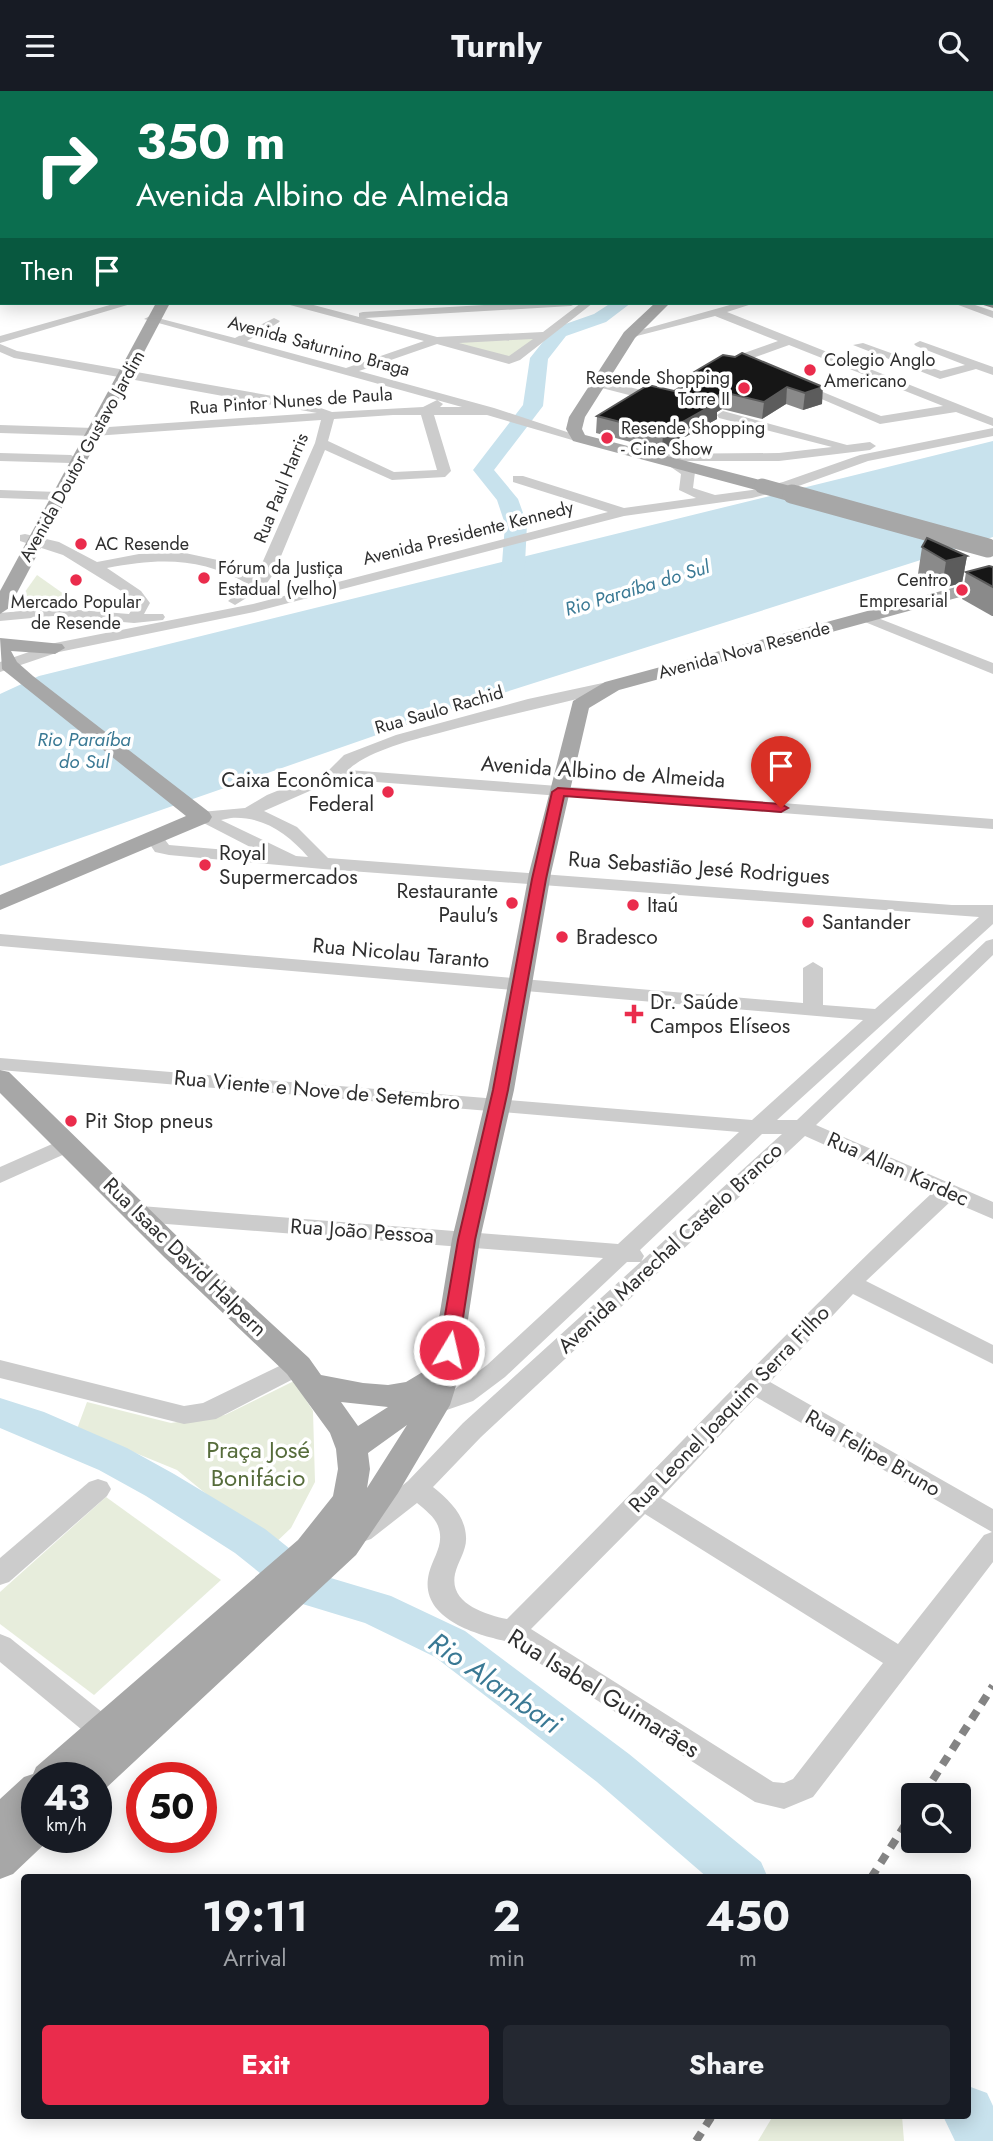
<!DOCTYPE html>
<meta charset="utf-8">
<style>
body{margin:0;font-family:Jost,sans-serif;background:#242831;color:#f1f3f6;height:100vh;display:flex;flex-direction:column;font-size:26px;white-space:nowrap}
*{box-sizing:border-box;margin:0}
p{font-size:23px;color:#9ea1a6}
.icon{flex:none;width:38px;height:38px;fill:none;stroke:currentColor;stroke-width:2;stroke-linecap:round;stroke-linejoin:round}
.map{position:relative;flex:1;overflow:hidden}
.panel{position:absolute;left:21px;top:1783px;width:950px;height:245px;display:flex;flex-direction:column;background:#171b24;border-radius:7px;box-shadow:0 4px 18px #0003}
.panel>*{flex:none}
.top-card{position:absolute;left:0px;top:0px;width:994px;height:214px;box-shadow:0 4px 18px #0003;background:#0b6e4f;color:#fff;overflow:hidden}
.buttons{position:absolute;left:901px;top:1692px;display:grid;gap:14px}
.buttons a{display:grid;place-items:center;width:70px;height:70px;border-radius:7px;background:#171b24;box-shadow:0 4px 18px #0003;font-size:35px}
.speed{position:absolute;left:21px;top:1671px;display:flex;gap:14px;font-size:35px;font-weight:700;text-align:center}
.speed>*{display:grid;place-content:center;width:91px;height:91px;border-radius:50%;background:#171b24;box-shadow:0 4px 18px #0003;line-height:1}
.speed small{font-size:18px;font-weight:400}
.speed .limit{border:10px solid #d22;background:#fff;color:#111}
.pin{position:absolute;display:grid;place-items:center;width:60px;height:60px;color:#fff;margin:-72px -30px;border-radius:50% 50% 50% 0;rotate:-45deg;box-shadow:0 0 7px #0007}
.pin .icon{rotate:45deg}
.me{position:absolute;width:77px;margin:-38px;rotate:9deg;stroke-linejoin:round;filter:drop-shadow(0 0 5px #0008)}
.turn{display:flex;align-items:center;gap:24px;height:147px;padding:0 21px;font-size:32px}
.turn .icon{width:91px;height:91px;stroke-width:2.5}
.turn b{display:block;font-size:49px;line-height:60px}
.then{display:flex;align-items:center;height:66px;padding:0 21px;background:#0003;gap:14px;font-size:26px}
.eta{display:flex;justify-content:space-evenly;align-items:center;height:119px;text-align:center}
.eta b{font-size:42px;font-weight:700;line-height:49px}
.cta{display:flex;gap:14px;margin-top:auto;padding:14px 21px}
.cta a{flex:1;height:80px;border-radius:7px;background:#ea2c4c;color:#fff;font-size:28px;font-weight:700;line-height:80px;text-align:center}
.cta a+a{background:#242831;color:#f1f3f6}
header{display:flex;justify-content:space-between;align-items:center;height:91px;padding:0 21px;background:#171b24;font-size:32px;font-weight:700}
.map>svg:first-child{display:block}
.green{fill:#e7eddc}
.water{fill:#c8e2ed}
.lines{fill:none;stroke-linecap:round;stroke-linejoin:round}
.river{fill:#c8e2ed;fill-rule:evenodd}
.minor{fill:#ccc;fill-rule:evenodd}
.major{fill:#a7a7a7;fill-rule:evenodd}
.rail{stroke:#848484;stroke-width:8;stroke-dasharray:10 8;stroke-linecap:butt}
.major-bridge-far1{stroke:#a7a7a7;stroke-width:15}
.major-bridge{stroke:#a7a7a7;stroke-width:19}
.wall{fill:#8a8a8a}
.shaded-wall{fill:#5c5c5c}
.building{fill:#161616;stroke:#5c5c5c;stroke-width:2}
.route{fill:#ea2c4c;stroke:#981d31;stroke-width:2}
.poi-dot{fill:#ea2c4c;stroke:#fff;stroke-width:2.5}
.labels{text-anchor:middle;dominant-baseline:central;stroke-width:7;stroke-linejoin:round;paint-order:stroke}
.far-street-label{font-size:18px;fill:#2f2f2f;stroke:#fff}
.far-poi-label{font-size:18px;fill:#2f2f2f;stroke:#fff;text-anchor:start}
.far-water-label{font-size:19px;font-style:italic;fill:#3a7994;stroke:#fff}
.street-label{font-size:21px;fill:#2f2f2f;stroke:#fff}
.poi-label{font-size:21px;fill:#2f2f2f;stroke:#fff;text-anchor:start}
.near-park-label{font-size:24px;fill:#566c3b;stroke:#fff}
.near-street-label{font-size:24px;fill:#2f2f2f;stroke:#fff}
.near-water-label{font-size:28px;font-style:italic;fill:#3a7994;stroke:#fff}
</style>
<header><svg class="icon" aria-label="menu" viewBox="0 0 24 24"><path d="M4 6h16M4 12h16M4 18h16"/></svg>Turnly<svg class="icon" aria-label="search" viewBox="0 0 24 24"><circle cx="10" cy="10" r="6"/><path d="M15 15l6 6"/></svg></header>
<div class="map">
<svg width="993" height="2050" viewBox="0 0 993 2050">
<rect width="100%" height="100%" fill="#fff"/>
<g class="green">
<path d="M542 245 514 267 446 250Z"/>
<path d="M37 484 78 513 12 519Z"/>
<path d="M294 1290 313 1320 315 1391 291 1437 271 1456 177 1379 77 1338 87 1311 171 1332 225 1324Z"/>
<path d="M106 1406 221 1489 94 1604 0 1533V1501Z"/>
<path d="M773 2025H902L904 2050H758Z"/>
</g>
<path class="water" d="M993 350V446L440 622 0 775V603L39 585Z"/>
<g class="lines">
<g class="river">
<path d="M90 0H110L112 2H91Z"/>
<path d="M611 212H631L606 231 566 245 548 268 543 315 494 379 518 408 527 433 523 512 519 517H503L499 512 505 433 497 409 473 379 523 314 530 267 554 237 594 223Z"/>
<path d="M0 1307 44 1321 127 1357 174 1383 265 1438 324 1485 391 1505 465 1540 629 1663 761 1771 768 1787H708L597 1691 435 1566 365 1532 296 1511 235 1462 146 1405 99 1379 0 1337Z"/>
<path d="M968 1995 987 2002 993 2015V2050H955L943 2025H968Z"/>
</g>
<g class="minor">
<path d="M46 0H57L58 2H47Z"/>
<rect x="380" y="0" width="8" height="2"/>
<path d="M467 0H475L466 2Z"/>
<rect x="549" y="0" width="8" height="2"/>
<rect x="781" y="0" width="8" height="2"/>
<path d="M895 0H979L981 2H896Z"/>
<rect x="992" y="13" width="1" height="6"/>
<path d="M0 19 2 20V26L0 25Z"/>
<rect x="992" y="55" width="1" height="6"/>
<path d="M2 61V67L0 68V62Z"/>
<rect x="992" y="82" width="1" height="7"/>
<rect x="0" y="109" width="2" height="6"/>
<path d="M992 135H993L992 142Z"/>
<rect x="0" y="136" width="2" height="6"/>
<rect x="0" y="196" width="2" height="6"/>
<path d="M117 212H134L0 252V245Z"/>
<path d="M289 212H306L359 226V222L363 221 517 212H577L571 215 365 227 437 246 543 241 581 212H593L520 269 509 273 437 253 359 280 494 317 585 347 579 351 487 324H434L451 380 445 386 392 389 325 359 274 482 267 492 276 499 274 502 269 503 259 499 235 514 228 510 248 493C200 466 160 467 107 477L141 500 150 512 144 523H163L165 526 163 529 134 532 53 525 0 530V522L53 517 129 523 136 512 131 506 63 464 20 450V444L25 443 59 451 97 471 139 463 185 462 227 471 256 486 315 352 321 329 94 345 0 342V334L94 337 317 322 14 267 0 261V253L17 260 301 310 332 321 423 316 437 309 443 313 440 316H462L144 228 150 225 235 247 274 227 280 230 278 232 247 250 346 277 424 250 290 214ZM533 248 509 265 459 252ZM393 324H421L437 379 394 381 328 350 334 328Z"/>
<path d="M737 212H755L727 221 993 327V335L956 321 880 333 791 295 801 292 881 325 943 315 789 254 747 269 757 276 747 279 733 270V266L778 250 715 225 629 247 623 244Z"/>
<path d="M953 212H969L993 220V227Z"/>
<path d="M920 250 993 276V284L976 278 940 288 853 254 863 252 941 280 965 274 916 255 914 253Z"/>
<path d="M598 288 668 306 670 309 664 313 594 295 592 292Z"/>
<path d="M723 320 847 354 870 351 876 355 870 359 779 370H677L695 381 693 397 715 404 752 399 783 391 860 364 993 337V345L868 370 793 397 752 407 624 425 254 521 59 561 0 581V571L55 552 253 513 608 421 513 391V385H523L624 417 696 407 679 399 681 383 662 370 646 369V363L779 362 832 356 719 327 717 324Z"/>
<path d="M0 362 71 364 77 368 71 372 0 370Z"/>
<path d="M0 399 58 401 65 405 58 409 0 407Z"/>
<path d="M865 522 993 572V583L860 529 858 526Z"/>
<path d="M612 590 620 595 618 598C559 613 501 625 443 641 416 648 369 659 348 679L993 728V738L337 688 264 720 297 736 328 767 952 814H993V833L777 1029H797L986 850 993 848V864L816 1034 993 1111V1128L951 1110 866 1190 993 1254V1273L853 1203 770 1291 993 1418V1471L813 1706 784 1718 755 1711 505 1550C473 1543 418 1526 429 1482 433 1466 445 1453 438 1435 435 1426 424 1418 417 1412L371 1448 362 1451 353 1448 349 1441 353 1434 408 1390 463 1332 782 1043H762L640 1159 644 1165 641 1171H627L505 1286 473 1310 435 1323 426 1321 423 1314 426 1307 455 1298 487 1274 603 1167 141 1131 133 1128 130 1123 133 1118 141 1115 618 1153 739 1041 0 979V967L752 1029 863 929 0 855V843L803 912V877L813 871 823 877V914L875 918 979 826 323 778 169 764 155 761 145 746 154 741 160 742 169 754 262 762 192 726 201 721 245 717 267 704 329 679 344 664 396 644 528 608ZM231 727C263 725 288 743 308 766L296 765 221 729ZM805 1045 932 1102C785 1239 650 1386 507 1528 484 1523 449 1512 455 1483 458 1470 467 1459 466 1446 465 1424 449 1409 433 1396L481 1346ZM756 1306 992 1441 984 1444 898 1553 661 1407ZM645 1423 883 1572 793 1688 784 1692 773 1691 531 1538Z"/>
<path d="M68 1046 76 1048 79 1053 76 1058 0 1092V1076Z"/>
<path d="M298 1266 307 1269 310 1275 307 1281 216 1328 184 1333 0 1287V1269L184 1315 203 1312Z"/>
<path d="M98 1388 107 1391 111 1398 107 1405 9 1491 0 1494V1467L89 1391Z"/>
<path d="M0 1543 10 1547 113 1630 117 1639 113 1648 103 1651 93 1648 0 1571Z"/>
</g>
<g class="major">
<path d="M306 0H369L370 2H307Z"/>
<rect x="633" y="0" width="10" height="2"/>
<path d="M156 212H170L9 517 0 523V500Z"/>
<path d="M655 212H670L635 247 585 326 582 338 585 344 768 391 770 395 768 399H756L573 350 566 338 569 326 624 241Z"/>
<path d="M993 486V497L619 599 589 617 551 782 514 999 480 1148 460 1282 450 1314 398 1402 356 1464 105 1698 96 1702V1687H37V1746H52L13 1783 0 1788V1708L24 1686 33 1683 36 1676 298 1449 333 1405 338 1378 336 1358 330 1342 287 1283 164 1166 0 1002V979L9 981 184 1152 309 1267 321 1284 363 1292 388 1294 406 1291 431 1276 452 1148 488 999 529 782 573 610 605 591ZM341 1311 388 1316 358 1335ZM407 1334 367 1397 370 1378 368 1362Z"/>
<path d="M0 547 62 553 65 557 55 563 11 560 17 571 33 585 209 721 212 726 209 731 0 819V804L186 725 2 578Z"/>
</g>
<g class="rail">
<path d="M923 1704 993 1595"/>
<path d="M871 1787 914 1720"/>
<path d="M696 2050 712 2025"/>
</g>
<path class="major-bridge-far1" d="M762 395 798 405"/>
<path class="major-bridge" d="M792 403 988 457"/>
</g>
<g class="wall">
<path d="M992 142 993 143V217L977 212H992Z"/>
<path d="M742 262 822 313 803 319 786 313 762 328 722 318 717 321V328L662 359 596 342 597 325 674 300 679 297V290Z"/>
<path d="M922 456 967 465 962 492 942 497 918 483Z"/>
<path d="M993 476V525H992L962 508 966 481Z"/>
</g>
<g class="shaded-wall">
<path d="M787 296 786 313 762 328 764 311Z"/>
<path d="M823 296 822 313 803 319 805 302Z"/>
<path d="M723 301 722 318 717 321V328L662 359 663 342Z"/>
<path d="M967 465 962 492 942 497 946 470Z"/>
</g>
<g class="building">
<path d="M992 142 993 143V201L992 200Z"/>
<path d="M742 262 823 296 805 302 787 296 764 311 723 301 716 306 718 311 663 342 597 325 648 294 674 300 682 295 679 290 723 264 735 266Z"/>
<path d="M927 447 967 465 946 470 922 456Z"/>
<path d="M989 475 993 476V496L966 481Z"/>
</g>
<path class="route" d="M558 697 781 713 788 717 781 721 564 705 546 788 508 999 475 1149 458 1259 455 1264H442L439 1259 458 1149 493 999 532 788 552 701Z"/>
<g class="poi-dot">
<circle cx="810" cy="279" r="7"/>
<circle cx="744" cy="297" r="7"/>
<circle cx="607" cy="347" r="7"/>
<circle cx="81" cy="453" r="7"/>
<circle cx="204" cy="487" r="7"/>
<circle cx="76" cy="489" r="7"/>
<circle cx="962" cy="499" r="7"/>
<circle cx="388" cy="701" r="7"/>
<circle cx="205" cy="774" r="7"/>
<circle cx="512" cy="812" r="7"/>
<circle cx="633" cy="814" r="7"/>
<circle cx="808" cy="831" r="7"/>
<circle cx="562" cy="846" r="7"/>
<path d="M630.5 912.5h7v7h7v7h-7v7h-7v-7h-7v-7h7z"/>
<circle cx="71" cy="1030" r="7"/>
</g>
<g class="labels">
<g class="far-street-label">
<text transform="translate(319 255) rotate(15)">Avenida Saturnino Braga</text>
<text transform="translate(291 310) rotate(-4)">Rua Pintor Nunes de Paula</text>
<text transform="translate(82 365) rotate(-61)">Avenida Doutor Gustavo Jardim</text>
<text transform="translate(281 397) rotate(-68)">Rua Paul Harris</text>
<text transform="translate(468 442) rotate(-14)">Avenida Presidente Kennedy</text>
<text transform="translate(744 559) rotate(-15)">Avenida Nova Resende</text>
<text transform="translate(439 619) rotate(-16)">Rua Saulo Rachid</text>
</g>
<g class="far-poi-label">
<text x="824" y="269">Colegio Anglo<tspan x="824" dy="21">Americano</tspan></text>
<text x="730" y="287" text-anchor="end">Resende Shopping<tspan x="730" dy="21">Torre II</tspan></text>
<text x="621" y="337">Resende Shopping<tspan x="621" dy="21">- Cine Show</tspan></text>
<text x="95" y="453">AC Resende</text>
<text x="218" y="477">Fórum da Justiça<tspan x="218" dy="21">Estadual (velho)</tspan></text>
<text x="948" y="489" text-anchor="end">Centro<tspan x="948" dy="21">Empresarial</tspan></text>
<text x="76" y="511" text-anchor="middle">Mercado Popular<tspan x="76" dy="21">de Resende</tspan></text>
</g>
<g class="far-water-label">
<text transform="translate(637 497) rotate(-17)">Rio Paraíba do Sul</text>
<text x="84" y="648">Rio Paraíba<tspan x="84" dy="22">do Sul</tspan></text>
</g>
<g class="street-label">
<text transform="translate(603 681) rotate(4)">Avenida Albino de Almeida</text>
<text transform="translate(699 777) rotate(4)">Rua Sebastião Jesé Rodrigues</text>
<text transform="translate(401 862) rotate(5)">Rua Nicolau Taranto</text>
<text transform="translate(317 999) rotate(5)">Rua Viente e Nove de Setembro</text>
<text transform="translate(898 1078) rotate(24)">Rua Allan Kardec</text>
<text transform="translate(362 1140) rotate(4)">Rua João Pessoa</text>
<text transform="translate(670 1157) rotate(-43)">Avenida Marechal Castelo Branco</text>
<text transform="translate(185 1166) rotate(44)">Rua Isaac David Halpern</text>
<text transform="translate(729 1318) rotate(-46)">Rua Leonel Joaquim Serra Filho</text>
<text transform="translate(873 1362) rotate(30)">Rua Felipe Bruno</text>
</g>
<g class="poi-label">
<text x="374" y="689" text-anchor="end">Caixa Econômica<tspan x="374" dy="24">Federal</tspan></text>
<text x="219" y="762">Royal<tspan x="219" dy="24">Supermercados</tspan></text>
<text x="498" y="800" text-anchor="end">Restaurante<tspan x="498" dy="24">Paulu's</tspan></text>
<text x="647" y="814">Itaú</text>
<text x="822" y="831">Santander</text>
<text x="576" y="846">Bradesco</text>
<text x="650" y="911">Dr. Saúde<tspan x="650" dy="24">Campos Elíseos</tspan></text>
<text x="85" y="1030">Pit Stop pneus</text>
</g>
<g class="near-park-label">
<text x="258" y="1358">Praça José<tspan x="258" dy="28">Bonifácio</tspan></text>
</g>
<g class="near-street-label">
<text transform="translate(604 1602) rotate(32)">Rua Isabel Guimarães</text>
</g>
<g class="near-water-label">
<text transform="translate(495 1592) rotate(35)">Rio Alambari</text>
</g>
</g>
</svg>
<div class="buttons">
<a><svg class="icon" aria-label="search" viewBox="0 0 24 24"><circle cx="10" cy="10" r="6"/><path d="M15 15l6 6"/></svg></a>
</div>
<div class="speed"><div>43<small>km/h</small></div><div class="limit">50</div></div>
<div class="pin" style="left:781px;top:717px;background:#d93025"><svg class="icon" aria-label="arrive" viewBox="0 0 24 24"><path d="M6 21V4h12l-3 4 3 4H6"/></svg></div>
<svg class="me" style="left:449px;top:1259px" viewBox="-20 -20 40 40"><circle r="17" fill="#ea2c4c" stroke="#fff" stroke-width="3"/><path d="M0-11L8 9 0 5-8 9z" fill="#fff"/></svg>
<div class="top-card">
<div class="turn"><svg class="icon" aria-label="right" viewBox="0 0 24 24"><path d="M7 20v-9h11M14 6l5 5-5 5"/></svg><div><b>350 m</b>Avenida Albino de Almeida</div></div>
<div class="then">Then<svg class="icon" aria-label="arrive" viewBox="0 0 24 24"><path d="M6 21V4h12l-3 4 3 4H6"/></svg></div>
</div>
<section class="panel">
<div class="eta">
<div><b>19:11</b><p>Arrival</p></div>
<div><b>2</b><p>min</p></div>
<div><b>450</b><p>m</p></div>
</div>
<div class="cta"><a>Exit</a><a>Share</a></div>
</section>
</div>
